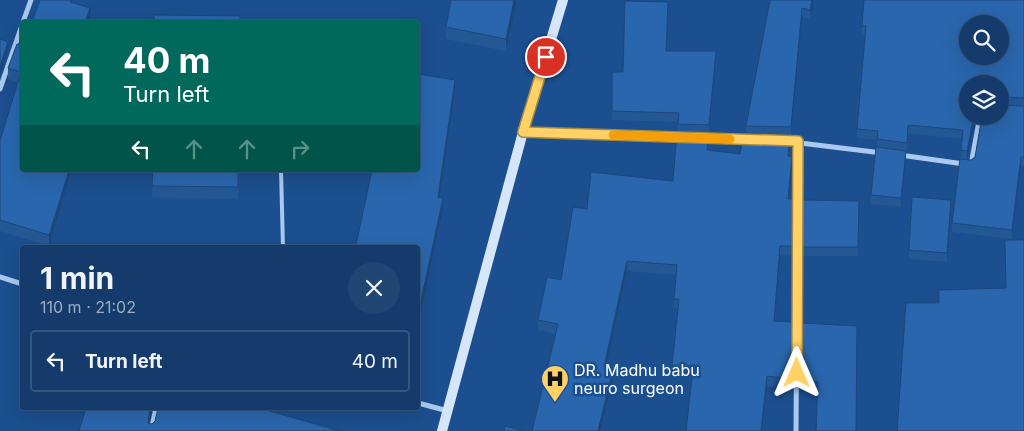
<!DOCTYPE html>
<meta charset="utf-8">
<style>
body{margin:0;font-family:Inter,sans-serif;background:#214673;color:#f1f3f6;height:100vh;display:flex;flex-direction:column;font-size:19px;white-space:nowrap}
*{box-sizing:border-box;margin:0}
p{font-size:16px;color:#9dadc1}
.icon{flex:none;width:28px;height:28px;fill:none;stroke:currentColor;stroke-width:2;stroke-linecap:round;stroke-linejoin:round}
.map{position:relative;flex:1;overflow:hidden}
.panel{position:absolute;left:20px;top:245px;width:400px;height:165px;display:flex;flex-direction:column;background:#143b6b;border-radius:5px;box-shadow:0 5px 20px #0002,0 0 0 1px #33557e}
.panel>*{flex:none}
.guide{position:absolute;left:20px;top:20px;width:400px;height:152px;border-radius:5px;box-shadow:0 5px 20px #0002,0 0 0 1px #33557e;background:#00695c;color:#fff;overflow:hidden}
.fabs{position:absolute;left:959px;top:15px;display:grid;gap:10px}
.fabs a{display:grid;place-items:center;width:50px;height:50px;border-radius:50%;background:#143b6b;box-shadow:0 5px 20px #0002,0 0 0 1px #33557e;font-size:25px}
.pin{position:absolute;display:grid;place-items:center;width:42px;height:42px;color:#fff;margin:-21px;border:2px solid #fff;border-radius:50%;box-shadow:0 1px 5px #0007}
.me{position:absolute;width:55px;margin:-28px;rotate:0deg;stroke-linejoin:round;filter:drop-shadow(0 0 4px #0008)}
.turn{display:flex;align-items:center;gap:18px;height:105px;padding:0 20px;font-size:22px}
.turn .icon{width:65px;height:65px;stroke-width:2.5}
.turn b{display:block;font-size:35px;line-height:42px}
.lanes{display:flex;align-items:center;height:48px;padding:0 20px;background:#0003;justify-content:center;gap:25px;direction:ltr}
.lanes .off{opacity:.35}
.round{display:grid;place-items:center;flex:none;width:52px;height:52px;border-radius:26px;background:#214673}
.headline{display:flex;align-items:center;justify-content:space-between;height:85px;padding:0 20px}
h1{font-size:30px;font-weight:700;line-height:38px}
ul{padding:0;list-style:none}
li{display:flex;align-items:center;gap:15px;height:62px;margin:0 10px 8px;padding:0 10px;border:2px solid #33557e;border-radius:5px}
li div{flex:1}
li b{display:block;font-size:19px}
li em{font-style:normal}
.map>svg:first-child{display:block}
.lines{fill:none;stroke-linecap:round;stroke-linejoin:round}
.lane{stroke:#a9c9ee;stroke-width:4}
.street{stroke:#a9c9ee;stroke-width:5}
.secondary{stroke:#d6e6fa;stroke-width:10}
.wall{fill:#245895;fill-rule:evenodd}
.shaded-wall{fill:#1d4779}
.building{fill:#2a66ad;stroke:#1d4779;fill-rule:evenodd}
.route-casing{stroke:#a68842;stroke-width:12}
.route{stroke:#ffd166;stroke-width:9}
.slow{stroke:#f59e0b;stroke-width:9}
.labels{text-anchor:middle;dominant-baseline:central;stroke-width:5;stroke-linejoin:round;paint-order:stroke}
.poi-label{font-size:16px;fill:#fff;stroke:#1b4f8f;text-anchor:start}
</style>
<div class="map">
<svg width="1024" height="431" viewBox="0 0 1024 431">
<rect width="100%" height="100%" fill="#1b4f8f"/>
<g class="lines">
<path class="lane" d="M281 170 283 248"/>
<g class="street">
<path d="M23 22 31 0"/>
<path d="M0 89 22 25"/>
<path d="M523 132 683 137"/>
<path d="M704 138 748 140"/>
<path d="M784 141 882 153"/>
<path d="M900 155 971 165 980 116"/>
<path d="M0 277 22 284"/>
<path d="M418 403 448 411"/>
<path d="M151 431 156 408"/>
<path d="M796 431 798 141"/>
</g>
<path class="secondary" d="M442 431 523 132 563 0"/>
</g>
<g class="wall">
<path d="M451 0H517L506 51 446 39V27Z"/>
<path d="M770 0H814L810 19 802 17 791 136H790L789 157 792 167 789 199H793V256L780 255 775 321 792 322V389L767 386 762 431H686L692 378 672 376V366L678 309 674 308 676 275 627 271 606 367 613 379 556 334 538 330V320L561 280 587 209 673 181 678 132V122L612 120V72H623L666 51 716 60 709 134 708 150 740 154 746 134V126Z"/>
<path d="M1024 0V166H1021L1012 239 952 232V223L961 159 962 139 908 133 907 152H906V160L901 207 871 204V195L877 147V140L857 138V129L866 35H862V26ZM968 84H1000V116L975 157 971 160H967L976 116H968Z"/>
<path d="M22 46 72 170 49 246 0 231V141L18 82 8 79V68Z"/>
<path d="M455 91 439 197 443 209 419 321H418V248L356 245 372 174 343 170H418Z"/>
<path d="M153 170H239L238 199 152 198Z"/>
<path d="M802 200 859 201 858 256H802Z"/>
<path d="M951 209 947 262 909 259V250Z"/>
<path d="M801 323 857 326 818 391 801 390Z"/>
</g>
<g class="shaded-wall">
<path d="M514 0H517L506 51V39Z"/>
<path d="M812 0H814L810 19V10Z"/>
<path d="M90 8V19L89 22H85Z"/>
<path d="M802 8V17L791 136V127Z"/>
<path d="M8 42V51L0 76V67Z"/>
<path d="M716 51V60L709 134V125Z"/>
<path d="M455 80V91L438 208V197Z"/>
<path d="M974 116H976L967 160V151Z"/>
<path d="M906 151V160L901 207V198Z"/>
<path d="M792 157V167L788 209V199Z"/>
<path d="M1021 157V166L1012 239V230Z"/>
<path d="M69 170H72L49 246V235Z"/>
<path d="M443 198V209L419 321V310Z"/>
<path d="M951 200V209L947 262V253Z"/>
<path d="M780 246V255L774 330V321Z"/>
<path d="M627 261V271L604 376V367Z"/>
<path d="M613 369V379L600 431H598Z"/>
<path d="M767 376V386L762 431H761Z"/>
<path d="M150 408H152L148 431V423Z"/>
</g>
<g class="building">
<path d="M40 0H71L70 2 90 8 85 22H32Z"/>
<path d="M451 0H514L506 39 446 27Z"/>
<path d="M770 0H812L810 10 802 8 791 127 746 126Z"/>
<path d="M864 0H1024V98L1000 97V84H968V116H974L967 151 961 150 963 130 908 125 907 143 877 139 878 131 857 129 866 26H862ZM968 24H1000V56H968Z"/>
<path d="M625 1 668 2 666 51H716L709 125 678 124 679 113 612 111V72H623Z"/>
<path d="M154 15 240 16V22H154Z"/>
<path d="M0 39 8 42 0 67Z"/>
<path d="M17 44 22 46V170H69L49 235 0 220V141L21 72 8 68Z"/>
<path d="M418 74 455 80 438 197 443 198 419 310 418 309V248H349L356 245 372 170H418Z"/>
<path d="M1000 105 1024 106V157H1021L1012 230 952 223 960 159 971 160 975 157 982 116H1000Z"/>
<path d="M677 132 709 133 707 150 740 154 744 134 790 135 788 156 792 157 788 199H793V246H780L774 321 792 322V379L767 376 761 431H686L693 369 672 366 679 299H674L677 265 627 261 604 367 613 369 598 431H532L558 324 538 320 547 277 561 280 573 207 587 209 591 172 673 181Z"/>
<path d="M876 147 906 151 901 198 871 195Z"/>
<path d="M153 170H238V187L152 186Z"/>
<path d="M912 197 951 200 947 253 909 250Z"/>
<path d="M802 200 859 201 858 247H802Z"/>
<path d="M1005 240H1024V431H897L906 303H939V290L1006 288Z"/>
<path d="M801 323 857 326 856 431H816L818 382 801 380Z"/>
<path d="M86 408H150L148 423 152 424 155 421 158 408H259L340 431H79Z"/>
<path d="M505 426 524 431H504Z"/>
</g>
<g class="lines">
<defs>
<path id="route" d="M546 57 523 132 798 141 797 373"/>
</defs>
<use href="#route" class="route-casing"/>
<use href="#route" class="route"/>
<path class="slow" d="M613 135 730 139"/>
</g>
<defs>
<symbol id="hospital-pin" viewBox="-11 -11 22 30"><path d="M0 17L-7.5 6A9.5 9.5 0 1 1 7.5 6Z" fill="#ffd166" stroke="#1b4f8f"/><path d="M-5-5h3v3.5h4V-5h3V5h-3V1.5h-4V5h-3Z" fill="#111"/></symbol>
</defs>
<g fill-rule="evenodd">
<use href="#hospital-pin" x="539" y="363" width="32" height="43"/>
</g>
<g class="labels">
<g class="poi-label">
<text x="574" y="370">DR. Madhu babu<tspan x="574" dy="18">neuro surgeon</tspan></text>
</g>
</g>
</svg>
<div class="fabs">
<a><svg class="icon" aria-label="search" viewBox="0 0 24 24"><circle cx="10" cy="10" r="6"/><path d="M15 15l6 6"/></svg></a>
<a><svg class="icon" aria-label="layers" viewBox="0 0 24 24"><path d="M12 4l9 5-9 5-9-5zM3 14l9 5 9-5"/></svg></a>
</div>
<div class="pin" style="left:546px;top:57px;background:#d93025"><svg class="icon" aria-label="arrive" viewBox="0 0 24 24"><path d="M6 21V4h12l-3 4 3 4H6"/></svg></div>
<svg class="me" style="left:797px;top:373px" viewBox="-20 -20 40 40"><path d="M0-17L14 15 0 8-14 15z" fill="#ffd166" stroke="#fff" stroke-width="4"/></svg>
<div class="guide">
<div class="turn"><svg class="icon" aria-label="left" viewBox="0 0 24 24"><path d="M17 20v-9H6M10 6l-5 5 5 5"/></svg><div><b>40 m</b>Turn left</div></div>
<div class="lanes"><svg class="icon" aria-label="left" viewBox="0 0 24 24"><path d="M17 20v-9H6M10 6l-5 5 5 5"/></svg><svg class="icon off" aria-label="ahead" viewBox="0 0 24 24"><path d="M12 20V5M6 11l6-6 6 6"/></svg><svg class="icon off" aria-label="ahead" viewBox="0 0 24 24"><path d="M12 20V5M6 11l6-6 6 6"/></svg><svg class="icon off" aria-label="right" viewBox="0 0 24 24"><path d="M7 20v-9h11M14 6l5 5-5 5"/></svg></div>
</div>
<section class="panel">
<div class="headline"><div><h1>1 min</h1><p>110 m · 21:02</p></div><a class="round"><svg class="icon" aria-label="close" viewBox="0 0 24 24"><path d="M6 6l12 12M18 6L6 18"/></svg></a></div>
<ul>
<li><svg class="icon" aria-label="left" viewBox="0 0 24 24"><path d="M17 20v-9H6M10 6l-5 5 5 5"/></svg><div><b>Turn left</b></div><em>40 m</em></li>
</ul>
</section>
</div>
